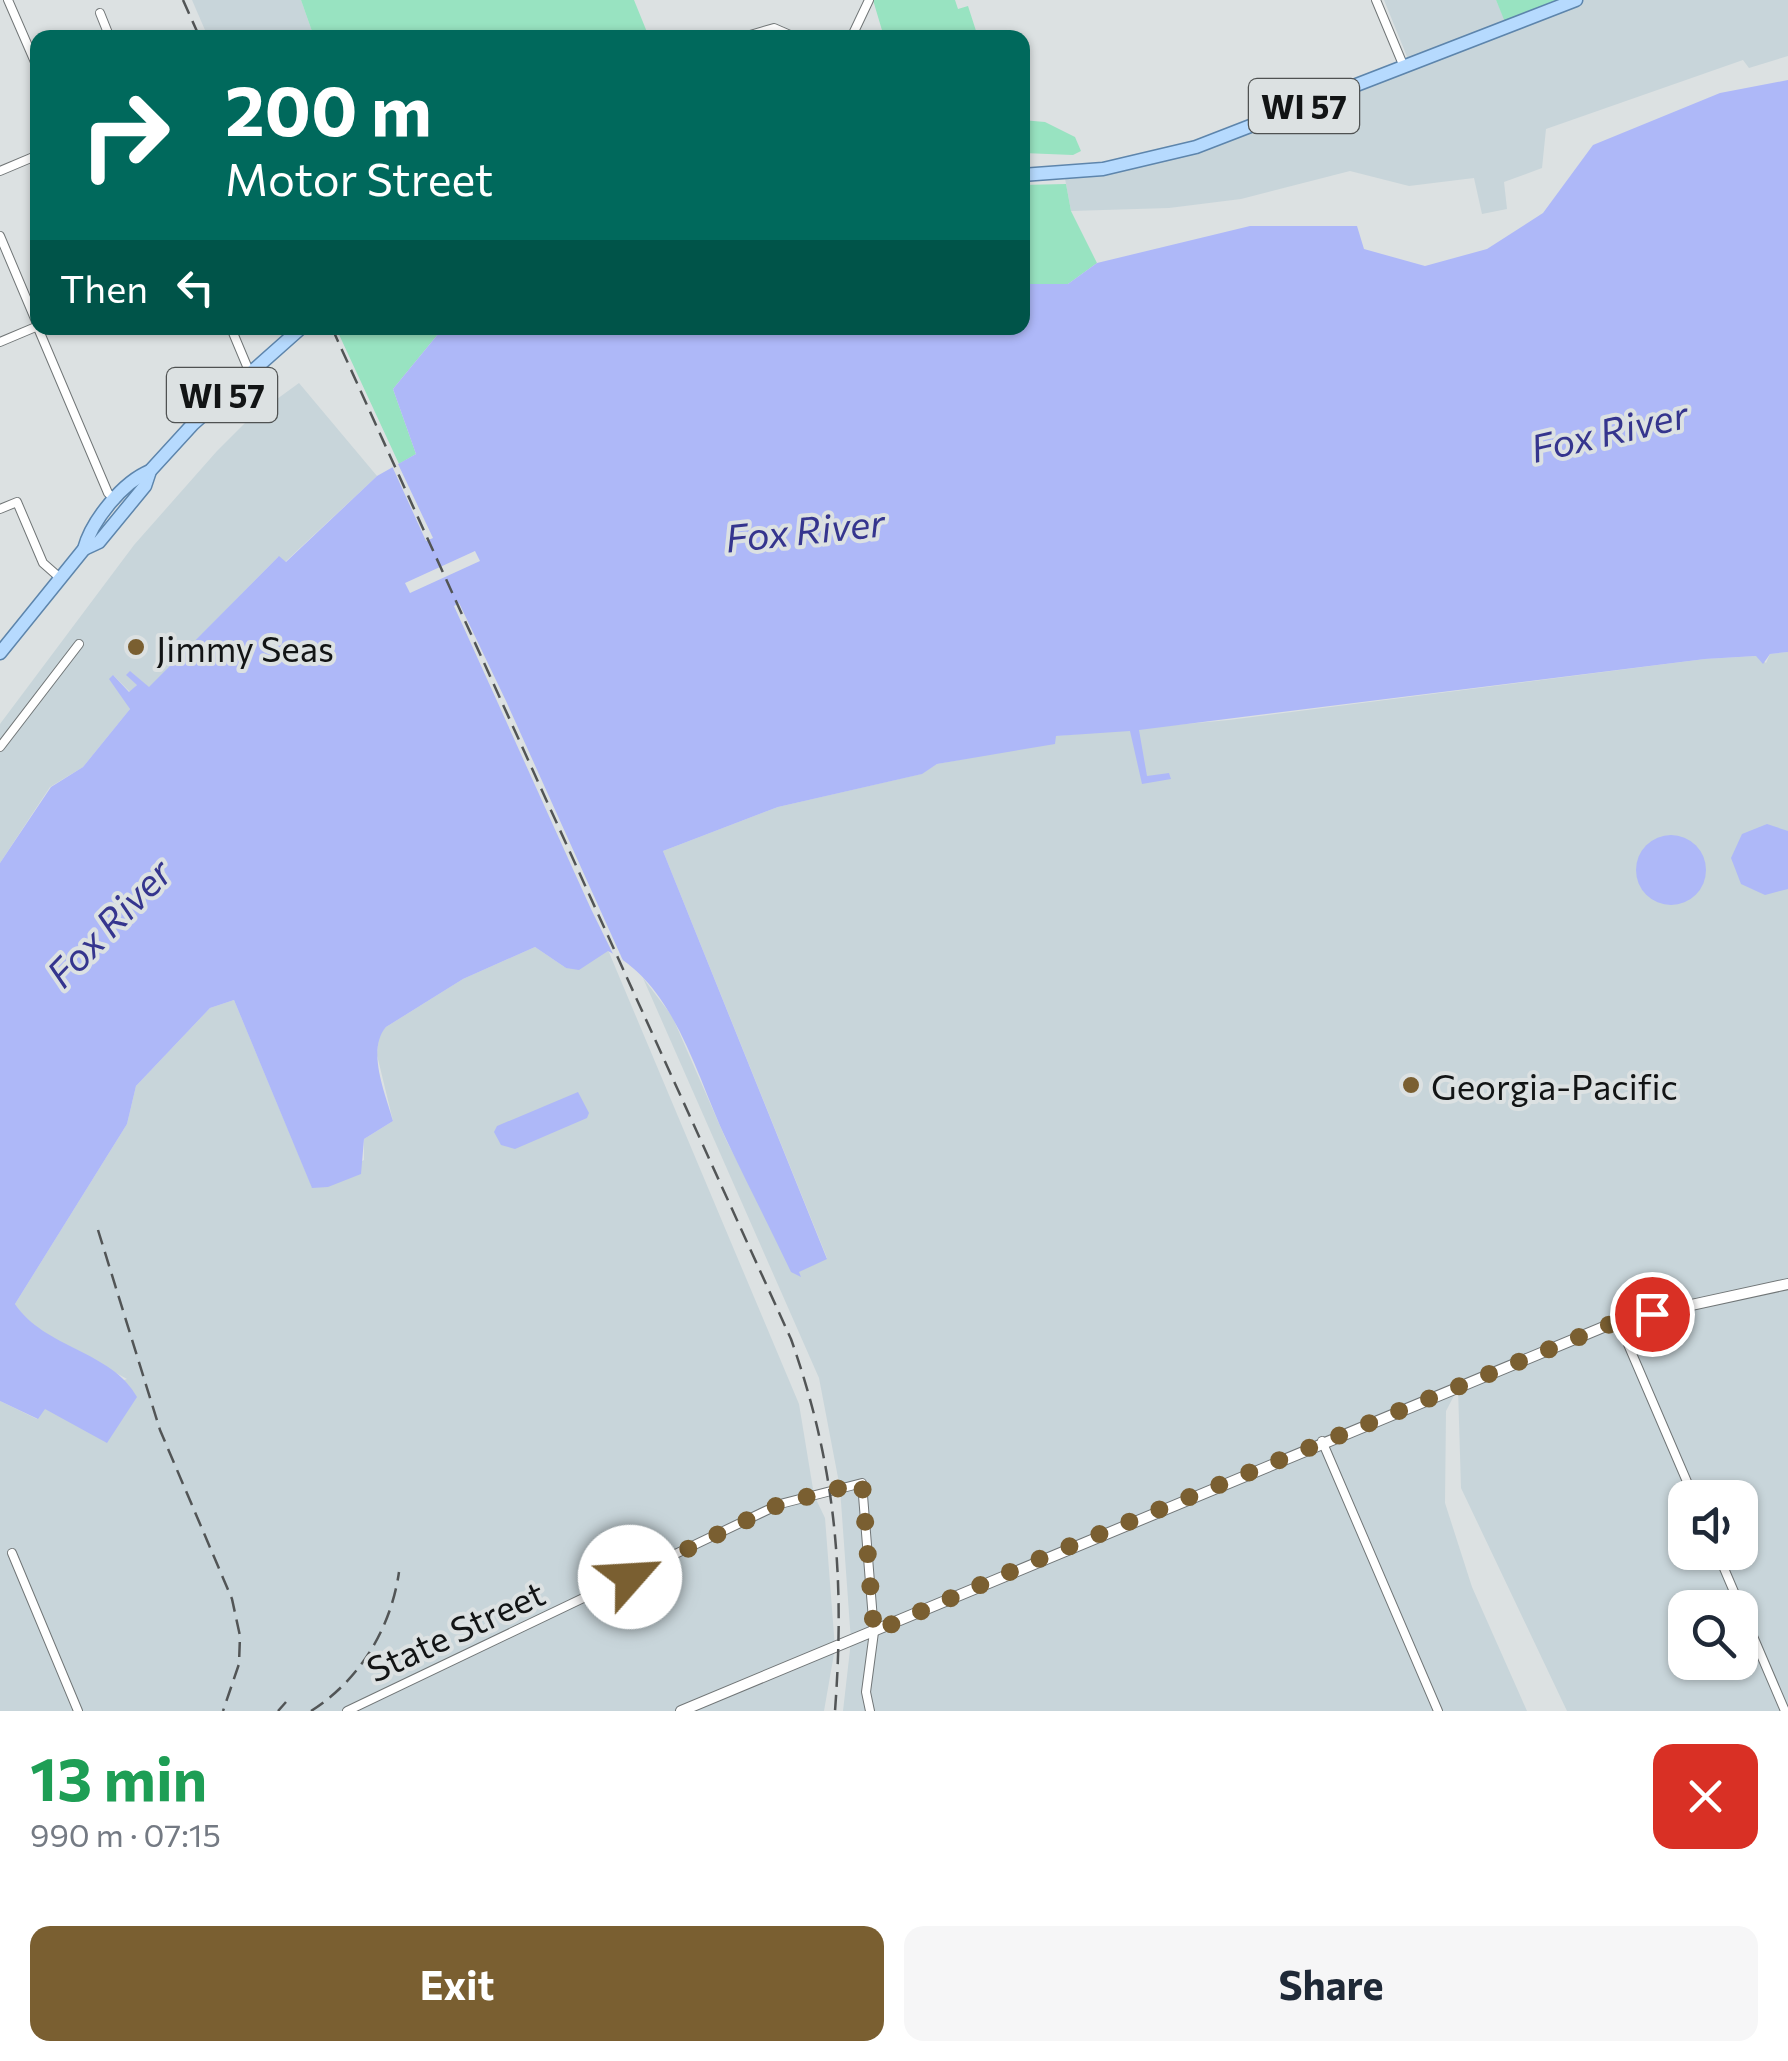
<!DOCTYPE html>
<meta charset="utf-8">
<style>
body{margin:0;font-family:Commissioner,sans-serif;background:#f6f6f7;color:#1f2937;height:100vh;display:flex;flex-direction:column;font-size:38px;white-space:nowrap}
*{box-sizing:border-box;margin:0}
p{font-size:32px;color:#747a83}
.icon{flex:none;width:55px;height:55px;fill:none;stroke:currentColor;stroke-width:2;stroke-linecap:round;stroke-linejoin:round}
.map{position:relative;height:1711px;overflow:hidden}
.panel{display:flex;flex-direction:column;background:#fff;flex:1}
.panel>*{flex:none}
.hud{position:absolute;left:30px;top:30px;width:1000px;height:305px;border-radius:20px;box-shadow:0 2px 8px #0004;background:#00695c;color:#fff;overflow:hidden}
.controls{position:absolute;left:1668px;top:1480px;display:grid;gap:20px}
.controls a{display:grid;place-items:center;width:90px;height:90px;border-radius:20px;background:#fff;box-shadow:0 2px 8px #0004;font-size:50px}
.pin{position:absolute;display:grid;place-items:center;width:85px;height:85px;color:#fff;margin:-42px;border:5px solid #fff;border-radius:50%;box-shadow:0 2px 10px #0007}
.me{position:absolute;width:110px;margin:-55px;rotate:64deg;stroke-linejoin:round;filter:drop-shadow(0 0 8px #0008)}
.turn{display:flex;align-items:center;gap:35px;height:210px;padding:0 30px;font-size:45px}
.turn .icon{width:130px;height:130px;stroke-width:2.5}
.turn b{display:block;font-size:70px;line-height:85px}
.then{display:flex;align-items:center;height:95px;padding:0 30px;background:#0003;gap:20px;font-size:38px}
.round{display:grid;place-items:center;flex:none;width:105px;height:105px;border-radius:20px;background:#f6f6f7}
.summary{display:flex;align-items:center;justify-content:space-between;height:170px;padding:0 30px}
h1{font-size:60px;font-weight:700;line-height:75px;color:#1e9e55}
.primary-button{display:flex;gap:20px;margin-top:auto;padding:20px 30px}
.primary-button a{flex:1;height:115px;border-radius:20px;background:#7a5f31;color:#fff;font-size:40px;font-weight:700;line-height:115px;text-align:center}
.primary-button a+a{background:#f6f6f7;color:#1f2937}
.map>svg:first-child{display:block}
.built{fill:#c8d5da;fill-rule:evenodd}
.green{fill:#98e3c1}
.water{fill:#aeb8f8}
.pier{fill:#dce1e2}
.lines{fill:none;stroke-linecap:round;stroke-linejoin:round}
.minor-casing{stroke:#717677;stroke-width:10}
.tertiary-casing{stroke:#717677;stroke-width:12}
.primary-casing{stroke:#5d85ac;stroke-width:15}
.minor{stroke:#fff;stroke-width:8}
.tertiary{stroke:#fff;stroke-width:10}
.primary{stroke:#b6dafe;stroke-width:12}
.rail{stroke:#525556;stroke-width:2.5;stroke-dasharray:15 8;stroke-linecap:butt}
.route{stroke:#7a5f31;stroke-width:18;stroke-dasharray:0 32.4}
.poi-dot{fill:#7a5f31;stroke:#dce1e2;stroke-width:4}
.labels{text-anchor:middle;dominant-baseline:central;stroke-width:8;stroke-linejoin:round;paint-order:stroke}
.shield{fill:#dce1e2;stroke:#4f5252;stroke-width:2.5}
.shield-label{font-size:32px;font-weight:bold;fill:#121415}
.poi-label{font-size:35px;fill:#121415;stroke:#dce1e2;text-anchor:start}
.street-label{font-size:35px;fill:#121415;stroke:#dce1e2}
.water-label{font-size:38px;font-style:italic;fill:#35358e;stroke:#dce1e2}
</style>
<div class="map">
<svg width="1788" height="1711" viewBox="0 0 1788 1711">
<rect width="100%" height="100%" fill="#dce1e2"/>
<g class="built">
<path d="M192 0H301L314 37H208Z"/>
<path d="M1384 0H1496L1508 27 1576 0H1788V56L1749 68 1743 60 1546 129 1542 168 1504 182 1507 209 1482 214 1474 178 1409 186 1350 171 1241 199 1169 208 1071 211 1064 173 1131 164 1410 64Z"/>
<path d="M299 383 377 476 285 562 278 557 149 688 137 685 130 692 113 675 130 709 83 767 50 787 0 863V724L134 545 217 451 248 420Z"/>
<path d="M1788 652V1711H1567L1461 1488 1458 1388 1446 1411 1445 1503 1472 1587 1527 1711H843L851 1641 840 1488 819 1378 643 978 672 1016 727 1142 798 1272 827 1258 663 851 778 807 921 774 937 764 1033 746 1056 736 1229 720 1705 659 1757 656 1766 663 1770 654ZM1685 1498H1740V1552H1685ZM1685 1608H1740V1662H1685Z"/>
<path d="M535 947 566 968 608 950 799 1404 814 1495 825 1518 835 1648 824 1711H0V1401L37 1419 44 1408 127 1379 29 1325 15 1304 127 1124 136 1086 210 1008 234 1000 312 1187 364 1160V1139L393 1121 377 1055 379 1035 386 1027 463 979Z"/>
</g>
<g class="green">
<path d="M301 0H634L649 37H314Z"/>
<path d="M873 0H955L958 9 968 6 978 37H884Z"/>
<path d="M1496 0H1576L1507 27Z"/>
<path d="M1022 120 1045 122 1075 137 1081 151 1073 155 1023 153Z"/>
<path d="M1066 184 1071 211 1097 263 1068 284H1023L1022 185Z"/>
<path d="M336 328H443L393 389 416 454 399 464Z"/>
</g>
<g class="water">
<path d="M1788 80V652L1770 654 1763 664 1756 656 1705 659 1139 730 1147 776 1169 773 1171 779 1142 784 1130 731 1056 736 1055 744 937 764 922 774 778 807 663 851 827 1259 799 1272 801 1277 791 1272C770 1228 748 1185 727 1141 696 1076 676 986 608 951L579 970 566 968 535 947 463 979 386 1027C366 1050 386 1095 393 1121L364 1139 361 1174 328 1187 312 1188 234 1000 210 1008 136 1086 127 1124 15 1304C44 1348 112 1351 137 1397L107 1443 45 1409 38 1419 0 1401V863L51 787 83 767 130 709 109 679 113 675 129 692 137 685 126 675 130 671 149 687 279 556 286 562 377 476 416 454 393 389 443 328H1022L1023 284H1068L1097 263 1250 226H1357L1364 249 1425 266 1487 249 1543 213 1593 145 1720 93Z"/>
<path d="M1767 824 1788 831V889L1765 895 1741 884 1731 858 1742 834Z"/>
<circle cx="1671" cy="870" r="35"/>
<path d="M578 1092 589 1113 587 1118 515 1149 501 1145 494 1132 497 1126Z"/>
</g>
<g class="pier">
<path d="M398 464 433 538 426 541 392 466Z"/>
<path d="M475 551 480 561 410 593 405 583Z"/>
<path d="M459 603 506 701 625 965 616 960 591 909 454 606Z"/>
</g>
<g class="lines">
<defs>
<g id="minor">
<path d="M8 0 38 69"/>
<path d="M1376 0 1404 67"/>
<path d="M100 13 110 38"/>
<path d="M740 38 774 28 797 38"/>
<path d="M851 38 869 0"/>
<path d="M0 171 38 155"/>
<path d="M0 236 38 326"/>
<path d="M38 328 108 493 115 500"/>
<path d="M231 328 249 371"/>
<path d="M0 342 38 326"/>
<path d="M0 509 17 502 43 563 60 578"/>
<path d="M0 747 79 644"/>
<path d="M1618 1321 1694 1498"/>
<path d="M1322 1441 1438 1711"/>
<path d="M1717 1552 1785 1711"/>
<path d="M12 1553 78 1711"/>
<path d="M347 1711 780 1504 862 1483 874 1632 866 1692 870 1711"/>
</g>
<path id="tertiary" d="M681 1711 1618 1321 1788 1284"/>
<g id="primary">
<path d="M1022 175 1103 169 1196 147 1576 0"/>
<path d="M84 549 99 542 145 486 150 471 193 424 301 328"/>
<path d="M0 653 84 549C92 520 123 482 150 471"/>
</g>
</defs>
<use href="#minor" class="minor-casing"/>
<use href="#tertiary" class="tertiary-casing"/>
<use href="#primary" class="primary-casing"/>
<use href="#minor" class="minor"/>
<use href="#tertiary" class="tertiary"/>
<use href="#primary" class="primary"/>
<g class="rail">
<path d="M183 0 200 38"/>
<path d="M332 328 791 1339C836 1466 845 1577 835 1711"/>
<path d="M98 1230 160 1430 232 1599 240 1636 239 1664 223 1711"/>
<path d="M278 1711 286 1702"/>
<path d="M311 1711C360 1680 391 1628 399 1572"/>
</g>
</g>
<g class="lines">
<path class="route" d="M630 1577 780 1504 862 1482 874 1632 1046 1556 1618 1321 1652 1314"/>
</g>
<g class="poi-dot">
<circle cx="136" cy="647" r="10"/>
<circle cx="1411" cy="1085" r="10"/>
</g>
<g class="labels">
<g class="shield">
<rect x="1249" y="79" width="110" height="54" rx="8"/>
<rect x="167" y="368" width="110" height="54" rx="8"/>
</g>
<g class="shield-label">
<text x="1304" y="106">WI 57</text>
<text x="222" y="395">WI 57</text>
</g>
<g class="poi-label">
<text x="156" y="647">Jimmy Seas</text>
<text x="1431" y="1085">Georgia-Pacific</text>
</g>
<g class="street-label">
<text transform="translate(455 1630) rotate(-25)">State Street</text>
</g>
<g class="water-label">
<text transform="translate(1609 430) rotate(-13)">Fox River</text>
<text transform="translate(805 529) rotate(-6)">Fox River</text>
<text transform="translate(108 922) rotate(-46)">Fox River</text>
</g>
</g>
</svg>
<div class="controls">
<a><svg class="icon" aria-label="sound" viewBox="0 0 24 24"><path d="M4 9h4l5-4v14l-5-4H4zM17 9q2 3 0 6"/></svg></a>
<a><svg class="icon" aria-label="search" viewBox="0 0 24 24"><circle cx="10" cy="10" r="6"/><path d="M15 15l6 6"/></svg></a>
</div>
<div class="pin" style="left:1652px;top:1314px;background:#d93025"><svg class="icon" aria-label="arrive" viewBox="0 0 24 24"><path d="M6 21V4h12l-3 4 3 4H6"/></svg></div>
<svg class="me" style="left:630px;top:1577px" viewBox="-20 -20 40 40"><circle r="19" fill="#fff"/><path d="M0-13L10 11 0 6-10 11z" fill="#7a5f31"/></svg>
<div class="hud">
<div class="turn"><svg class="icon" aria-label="right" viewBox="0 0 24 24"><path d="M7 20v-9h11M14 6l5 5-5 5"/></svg><div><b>200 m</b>Motor Street</div></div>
<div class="then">Then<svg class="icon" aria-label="left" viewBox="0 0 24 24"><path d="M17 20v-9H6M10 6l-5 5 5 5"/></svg></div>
</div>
</div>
<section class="panel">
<div class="summary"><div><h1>13 min</h1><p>990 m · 07:15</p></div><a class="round" style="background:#d93025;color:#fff"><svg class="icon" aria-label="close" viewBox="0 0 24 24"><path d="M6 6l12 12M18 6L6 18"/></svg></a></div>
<div class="primary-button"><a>Exit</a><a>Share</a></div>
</section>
